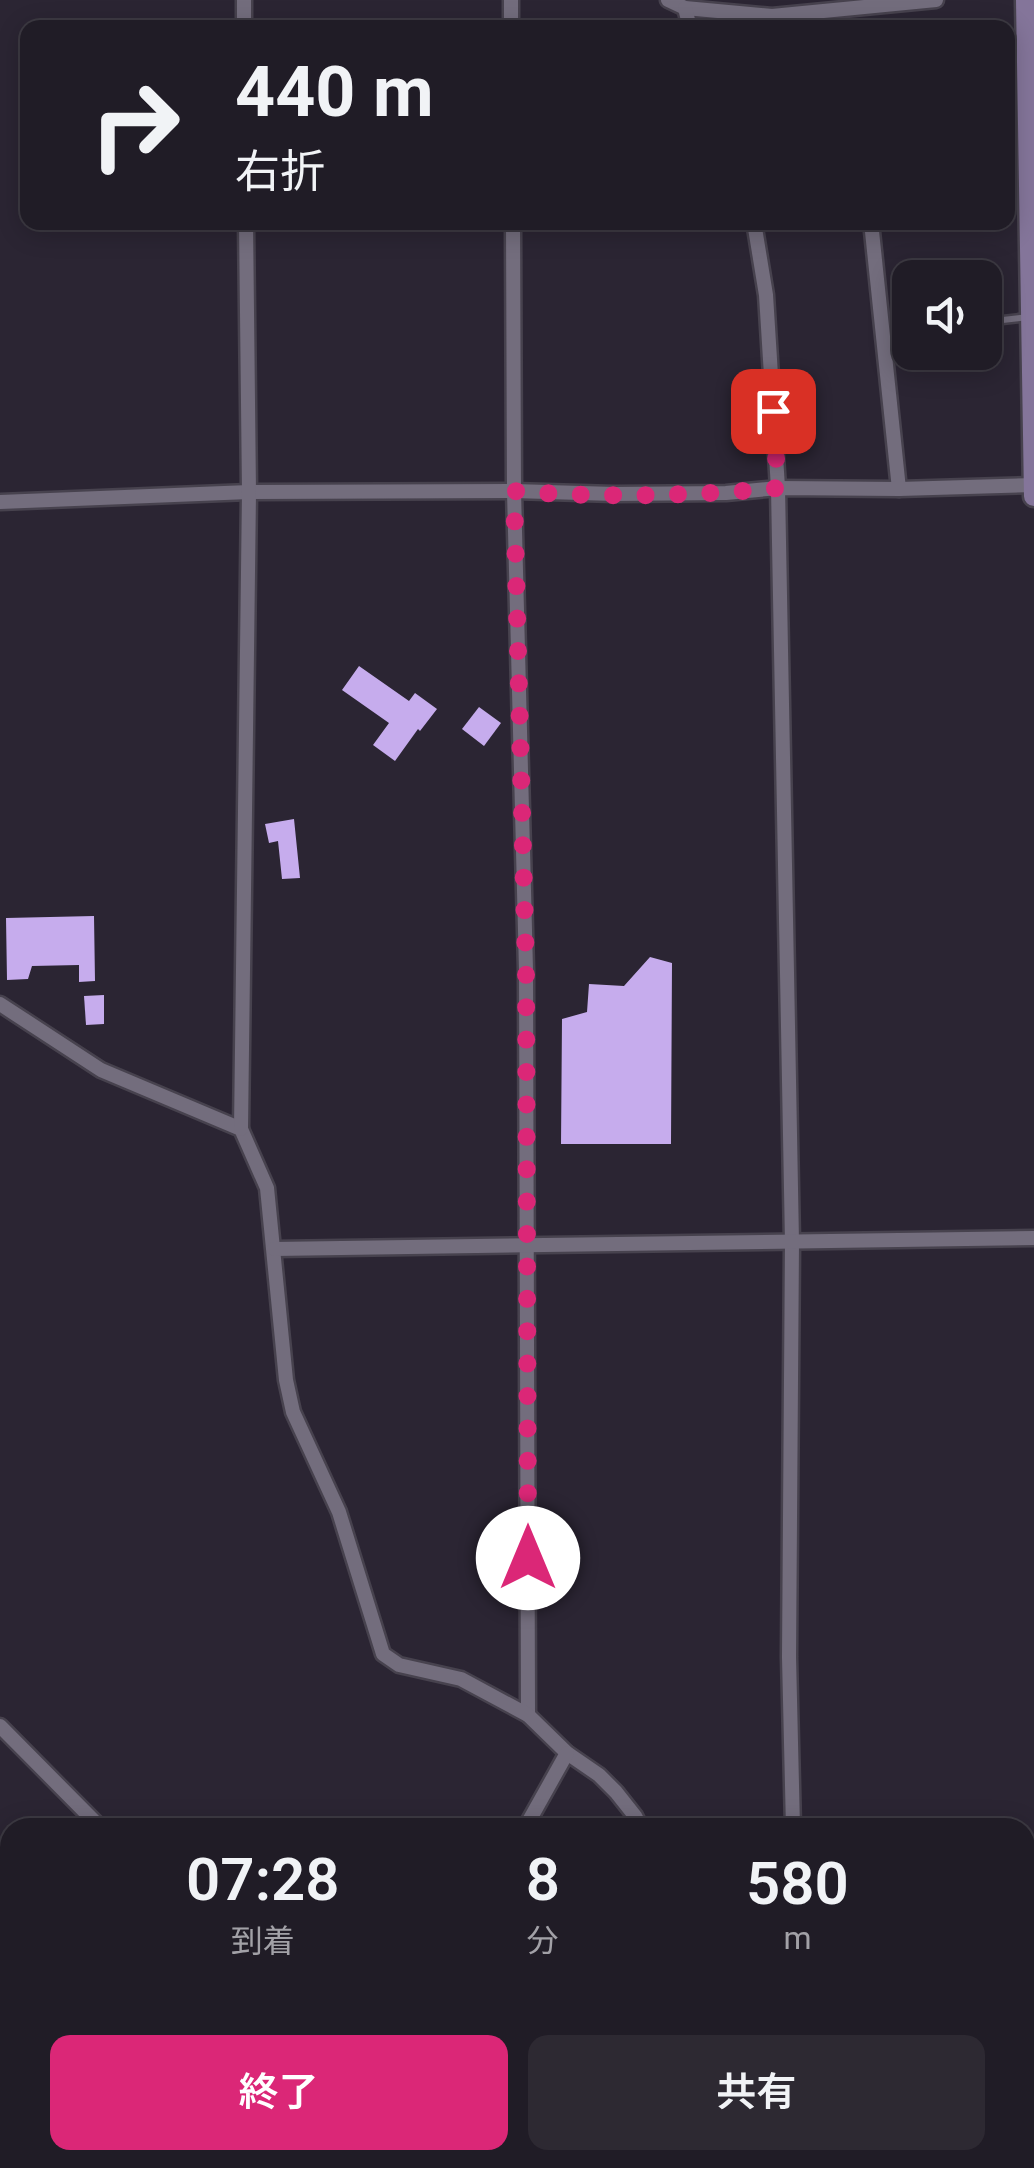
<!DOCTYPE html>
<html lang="ja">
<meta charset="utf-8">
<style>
body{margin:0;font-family:Roboto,"Noto Sans JP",sans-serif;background:#2d2932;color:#f1f3f6;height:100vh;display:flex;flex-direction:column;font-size:38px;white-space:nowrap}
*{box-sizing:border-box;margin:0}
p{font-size:32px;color:#a2a1a7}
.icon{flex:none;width:55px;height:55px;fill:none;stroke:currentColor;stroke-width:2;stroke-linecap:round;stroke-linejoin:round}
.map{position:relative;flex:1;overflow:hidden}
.panel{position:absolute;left:0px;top:1818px;width:1035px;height:352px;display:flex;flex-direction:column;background:#201c26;border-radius:30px 30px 0 0;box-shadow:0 5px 25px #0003,0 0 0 2px #3d3a43}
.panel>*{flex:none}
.top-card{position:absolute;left:20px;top:20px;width:995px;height:210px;border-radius:20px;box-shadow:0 5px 25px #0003,0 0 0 2px #3d3a43;background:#201c26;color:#f1f3f6;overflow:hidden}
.fabs{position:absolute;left:892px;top:260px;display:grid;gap:20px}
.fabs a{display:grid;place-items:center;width:110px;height:110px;border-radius:20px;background:#201c26;box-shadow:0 5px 25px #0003,0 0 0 2px #3d3a43;font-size:50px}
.pin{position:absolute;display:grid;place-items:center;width:85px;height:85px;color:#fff;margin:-42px;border-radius:20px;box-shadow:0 5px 15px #0006}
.me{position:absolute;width:110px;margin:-55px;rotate:0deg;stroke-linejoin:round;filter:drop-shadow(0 0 8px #0008)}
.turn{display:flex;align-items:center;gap:35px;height:210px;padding:0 50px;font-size:45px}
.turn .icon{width:130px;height:130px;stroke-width:2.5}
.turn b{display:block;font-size:70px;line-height:85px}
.eta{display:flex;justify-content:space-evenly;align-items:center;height:170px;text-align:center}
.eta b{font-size:60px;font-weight:600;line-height:70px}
.button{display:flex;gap:20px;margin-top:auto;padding:20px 50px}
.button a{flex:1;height:115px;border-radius:20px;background:#db2777;color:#fff;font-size:40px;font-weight:600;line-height:115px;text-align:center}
.button a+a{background:#2d2932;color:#f1f3f6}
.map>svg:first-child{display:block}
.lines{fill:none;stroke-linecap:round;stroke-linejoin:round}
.river{stroke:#1c0135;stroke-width:30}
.building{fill:#c6aced}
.lane-casing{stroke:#47424e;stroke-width:11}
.street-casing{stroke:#47424e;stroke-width:19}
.secondary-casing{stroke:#47424e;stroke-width:25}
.lane{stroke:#736d7d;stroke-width:6}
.street{stroke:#736d7d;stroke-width:14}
.secondary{stroke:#84759a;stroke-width:20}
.route{stroke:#db2777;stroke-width:18;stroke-dasharray:0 32.4}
</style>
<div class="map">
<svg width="1034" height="2168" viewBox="0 0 1034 2168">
<rect width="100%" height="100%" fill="#2b2533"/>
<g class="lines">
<g class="river">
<path d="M0 2042 10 2053"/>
<path d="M97 2160 103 2168"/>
</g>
</g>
<g class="building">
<path d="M359 666 409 701 415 693 437 709 420 731 418 729 395 761 373 745 389 723 342 690Z"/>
<path d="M479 707 501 723 484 746 462 729Z"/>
<path d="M294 819 300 878 282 879 278 841 269 843 265 824Z"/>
<path d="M94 916 95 981 79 982V965L32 966 28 979 7 980 6 918Z"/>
<path d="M650 957 672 963 671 1144H561L562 1019 587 1012 589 984 624 986Z"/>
<path d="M104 995V1024L86 1025 84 996Z"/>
</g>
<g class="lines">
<defs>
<path id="lane" d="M985 322 1028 317"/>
<g id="street">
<path d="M244 0V28"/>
<path d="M511 0V28"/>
<path d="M668 0 685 8 772 16 936 0"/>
<path d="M685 8 690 28"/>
<path d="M513 222 514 491 526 970 528 1715"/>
<path d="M754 222 766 295 778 488 792 1242 789 1657 793 1828"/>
<path d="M871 222 899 489"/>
<path d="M0 502 249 492 514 491 614 494 726 493 778 488 899 489 1034 485"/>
<path d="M0 1004 101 1070 241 1129 267 1188 286 1380 293 1412 339 1512 383 1654 399 1665 461 1679 528 1715 567 1753 599 1775 616 1792 635 1816 641 1828"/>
<path d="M241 1129 249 492 246 222"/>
<path d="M274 1249 1034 1238"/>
<path d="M0 1726 101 1828"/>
<path d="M525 1828 567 1753"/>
<path d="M776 2160 799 2168"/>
<path d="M987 2160 992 2168"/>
<path d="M329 2168 333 2160"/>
</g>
<path id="secondary" d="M1026 0 1034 496"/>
</defs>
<use href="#lane" class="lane-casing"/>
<use href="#street" class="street-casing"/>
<use href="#secondary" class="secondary-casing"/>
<use href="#lane" class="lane"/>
<use href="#street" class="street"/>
<use href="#secondary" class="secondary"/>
</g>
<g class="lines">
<path class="route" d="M528 1558 526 970 514 491C601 498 691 496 778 488L773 411"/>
</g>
</svg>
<div class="fabs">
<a><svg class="icon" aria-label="sound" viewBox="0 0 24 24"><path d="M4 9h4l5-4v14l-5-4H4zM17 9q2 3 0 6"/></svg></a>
</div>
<div class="pin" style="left:773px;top:411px;background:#d93025"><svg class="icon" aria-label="arrive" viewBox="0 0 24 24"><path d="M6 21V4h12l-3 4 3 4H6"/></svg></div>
<svg class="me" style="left:528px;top:1558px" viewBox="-20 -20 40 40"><circle r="19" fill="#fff"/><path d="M0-13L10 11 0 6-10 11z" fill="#db2777"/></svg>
<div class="top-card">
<div class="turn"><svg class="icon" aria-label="right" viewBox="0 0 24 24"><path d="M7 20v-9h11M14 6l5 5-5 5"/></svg><div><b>440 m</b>右折</div></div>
</div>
<section class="panel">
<div class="eta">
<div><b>07:28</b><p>到着</p></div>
<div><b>8</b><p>分</p></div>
<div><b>580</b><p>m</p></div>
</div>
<div class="button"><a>終了</a><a>共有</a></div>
</section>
</div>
